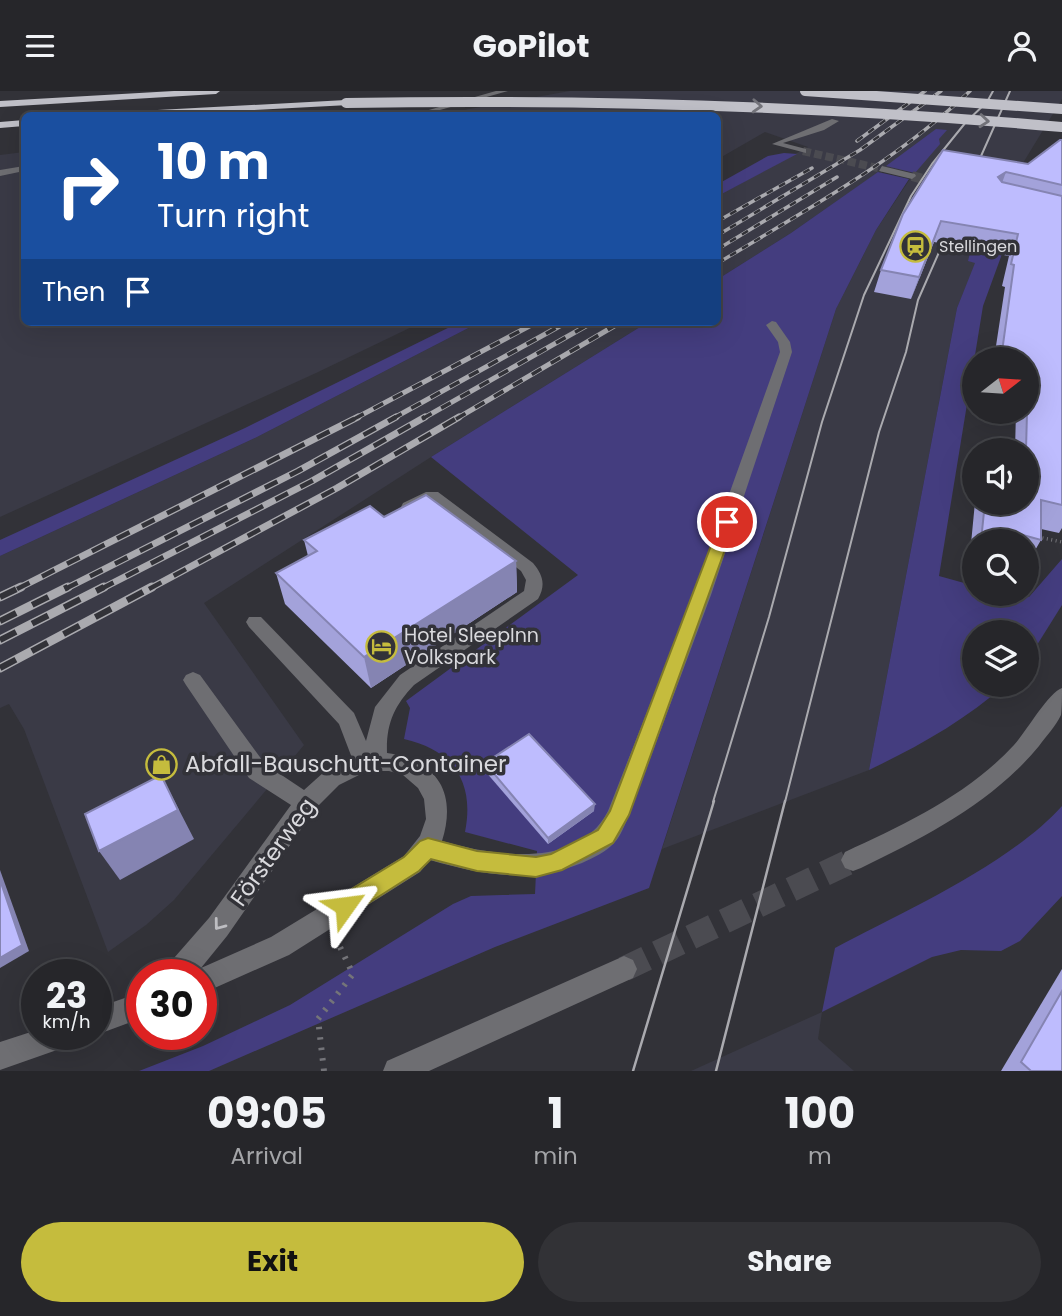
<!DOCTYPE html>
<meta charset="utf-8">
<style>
body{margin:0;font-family:Poppins,sans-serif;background:#323236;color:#f1f3f6;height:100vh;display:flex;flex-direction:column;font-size:26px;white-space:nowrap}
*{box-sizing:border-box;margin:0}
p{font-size:23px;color:#a4a5a8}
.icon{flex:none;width:38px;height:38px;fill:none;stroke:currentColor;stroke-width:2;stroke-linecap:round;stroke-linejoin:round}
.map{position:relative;height:980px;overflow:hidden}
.sheet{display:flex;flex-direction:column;background:#26262a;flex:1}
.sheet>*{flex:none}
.top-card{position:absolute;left:21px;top:21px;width:700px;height:214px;border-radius:10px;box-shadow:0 7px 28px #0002,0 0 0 2px #424347;background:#1a4fa0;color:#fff;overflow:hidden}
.needle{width:46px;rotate:73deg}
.controls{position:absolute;left:962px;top:256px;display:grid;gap:14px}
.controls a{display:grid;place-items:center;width:77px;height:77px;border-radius:50%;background:#26262a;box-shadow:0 7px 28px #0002,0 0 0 2px #424347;font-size:35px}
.speed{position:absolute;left:21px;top:868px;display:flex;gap:14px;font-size:35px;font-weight:700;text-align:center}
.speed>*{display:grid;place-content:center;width:91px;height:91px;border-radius:50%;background:#26262a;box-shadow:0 7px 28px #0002,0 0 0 2px #424347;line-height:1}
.speed small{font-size:18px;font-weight:400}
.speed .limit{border:10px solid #d22;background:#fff;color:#111}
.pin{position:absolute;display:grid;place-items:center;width:60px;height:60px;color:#fff;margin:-30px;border:4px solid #fff;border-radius:50%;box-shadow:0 2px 7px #0007}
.me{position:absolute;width:77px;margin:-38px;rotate:59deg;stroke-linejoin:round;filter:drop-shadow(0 0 5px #0008)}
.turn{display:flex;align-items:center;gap:24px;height:147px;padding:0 21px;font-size:32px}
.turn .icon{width:91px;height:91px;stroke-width:2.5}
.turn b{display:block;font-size:49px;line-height:60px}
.then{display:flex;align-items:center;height:66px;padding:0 21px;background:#0003;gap:14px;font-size:26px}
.eta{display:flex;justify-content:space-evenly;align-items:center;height:119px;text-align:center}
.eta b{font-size:42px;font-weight:700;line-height:49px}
.cta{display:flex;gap:14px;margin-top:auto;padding:14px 21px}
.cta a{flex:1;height:80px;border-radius:42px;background:#c5bc3d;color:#111;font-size:28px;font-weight:700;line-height:80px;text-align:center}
.cta a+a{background:#323236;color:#f1f3f6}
header{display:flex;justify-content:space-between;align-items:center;height:91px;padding:0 21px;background:#26262a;font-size:32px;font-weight:700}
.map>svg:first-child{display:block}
.built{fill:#3a3a46}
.green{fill:#443d7f}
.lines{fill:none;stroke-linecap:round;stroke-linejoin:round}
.minor-tunnel-far2{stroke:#4b4b51;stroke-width:8;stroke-dasharray:8 3.5;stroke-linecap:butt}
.minor-tunnel-far1{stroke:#4b4b51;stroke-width:10;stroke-dasharray:10 5;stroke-linecap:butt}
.minor-tunnel{stroke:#4b4b51;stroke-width:25;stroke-dasharray:25 12;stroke-linecap:butt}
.path-far1{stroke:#747479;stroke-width:3.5;stroke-dasharray:1 3.5;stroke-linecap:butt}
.path{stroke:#747479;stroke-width:6;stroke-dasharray:2.5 8;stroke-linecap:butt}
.minor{fill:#6e6e72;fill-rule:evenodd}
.highway{fill:#c0c0c8;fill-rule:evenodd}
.tram-far1{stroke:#aaaaaf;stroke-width:2}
.tram{stroke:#aaaaaf;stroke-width:2.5}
.rail-far3-casing{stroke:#aaaaaf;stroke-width:3.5}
.rail-far2-casing{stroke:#aaaaaf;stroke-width:5}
.rail-far1-casing{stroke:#aaaaaf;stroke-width:7}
.rail-casing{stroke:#aaaaaf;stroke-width:9}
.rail-far3{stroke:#323238;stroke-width:2.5;stroke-dasharray:7;stroke-linecap:butt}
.rail-far2{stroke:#323238;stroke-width:3.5;stroke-dasharray:11;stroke-linecap:butt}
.rail-far1{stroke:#323238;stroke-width:4.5;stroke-dasharray:14;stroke-linecap:butt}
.rail{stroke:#323238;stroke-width:6;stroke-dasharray:18;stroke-linecap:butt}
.highway-bridge{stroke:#c0c0c8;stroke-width:10}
.wall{fill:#a3a2da}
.shaded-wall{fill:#8584b2}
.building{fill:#bebcfe;stroke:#8584b2;stroke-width:2}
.oneway{stroke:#727279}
.oneway2{stroke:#bebec2}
.route{fill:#c5bc3d;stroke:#807a28;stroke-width:2}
.labels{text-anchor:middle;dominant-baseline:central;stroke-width:7;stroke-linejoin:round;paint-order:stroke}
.far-poi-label{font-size:16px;fill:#d9d9dd;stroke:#323238;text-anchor:start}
.poi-label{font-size:19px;fill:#d9d9dd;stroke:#323238;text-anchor:start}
.near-poi-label{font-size:23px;fill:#d9d9dd;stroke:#323238;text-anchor:start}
.near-street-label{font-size:23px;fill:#d9d9dd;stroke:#323238}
</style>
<header><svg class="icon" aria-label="menu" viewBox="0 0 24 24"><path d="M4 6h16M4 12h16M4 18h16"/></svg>GoPilot<svg class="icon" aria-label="person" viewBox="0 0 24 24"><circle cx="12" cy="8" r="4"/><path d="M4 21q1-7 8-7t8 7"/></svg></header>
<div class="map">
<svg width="1062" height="980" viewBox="0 0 1062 980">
<rect width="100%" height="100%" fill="#323238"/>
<g class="built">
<path d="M570 0H1062V8L1006 100 957 217 869 679 662 758 836 218 876 139 914 82 886 76 791 142 718 188V105L808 56 765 41 718 68V24H436Z"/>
<path d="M24 61V231H422L316 282 0 426V64Z"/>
<path d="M480 231H648L431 366 204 512 304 654 174 809 146 834 108 861 24 638 9 613 0 617V465L257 346Z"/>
<path d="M822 921 818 948 854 980H691Z"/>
</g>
<g class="green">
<path d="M936 38 947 39 939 48 940 53 915 82 886 75Z"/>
<path d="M784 62 797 63 718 105V93L768 65Z"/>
<path d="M878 81 909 88 876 139 836 218 649 797 495 856 209 980H139L203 955 290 914 453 813 471 805 535 803 537 760 465 741C475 691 453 659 404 648L410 617 406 610 578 484 431 366 648 231H718V188L791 142Z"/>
<path d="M971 158 1002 163 983 215 939 485 975 495V502L1029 506 1062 468V514L1027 570V541H975V593H1006C964 630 919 655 869 679L957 217 975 172 968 170Z"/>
<path d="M460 231H480L257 346 0 465V449L245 337Z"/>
<path d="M1062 715V805L1020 850 1001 860 961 859 932 866 822 921 835 857C905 820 1010 773 1062 715Z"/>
</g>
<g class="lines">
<g class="minor-tunnel-far2">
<path d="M803 60 882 78"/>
<path d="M912 85 915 86"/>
</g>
<path class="minor-tunnel-far1" d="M912 85 946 94"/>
<path class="minor-tunnel" d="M624 878 853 769"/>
<g class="path-far1">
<path d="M1038 446 1062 451"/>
<path d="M1027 482 1035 484V454"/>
</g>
<path class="path" d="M324 980 318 928 353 883 340 856"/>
<g class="minor">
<path d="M496 0H508L422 24H411Z"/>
<path d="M832 28 839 30 824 39 783 52 806 58V62L772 53Z"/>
<path d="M24 75V80L0 85V79Z"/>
<path d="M882 75 915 83 916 85 912 88 879 80Z"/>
<path d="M772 230 776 231 790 251 792 261 711 504 629 724C625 733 621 745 614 752 606 761 593 767 582 772 530 793 482 784 430 769L420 781 289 864 210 899 201 903V884H163L167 875 209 827 291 714 249 687 186 594 183 589 186 584 193 581 200 584 265 673 304 699 324 681 352 667 339 633 249 536 246 531 249 526H261L354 622 366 650 375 616 400 584 524 500 526 489 521 480 431 411 415 420H403L401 416 403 412 426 401H438L533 472C543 484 546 494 538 508L414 594C394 615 386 633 387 662 438 670 457 702 442 750 494 765 578 779 608 720L693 504 780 261 778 251 766 234ZM367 680H389L403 684 418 697 424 708 426 728 420 745 404 765 271 846 201 877 227 845 315 718 339 694Z"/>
<path d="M1062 597C1062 605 1062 617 1061 624 1056 635 1046 645 1039 655 992 712 927 745 861 777L853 780 845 777 841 769 845 761C905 733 968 704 1014 654 1026 641 1048 602 1062 597Z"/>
<path d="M624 865 633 869 637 878 633 887 429 980H383L387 970Z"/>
<path d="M142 901V927L96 944 93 943H96V917Z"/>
<path d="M37 939V943H77L74 953 0 979V951Z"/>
</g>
<g class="highway">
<path d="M174 0H220L216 3 0 16V10Z"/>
<path d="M346 9 350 12 349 14 161 24H115L120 21Z"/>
<path d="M24 29V35L0 37V31Z"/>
</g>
<g class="tram-far1">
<path d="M973 83 1010 0"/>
<path d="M713 711 769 526 822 331 864 204 911 105 932 73 966 31 987 11 993 0"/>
<path d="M785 711 879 341 906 261 918 209 951 134"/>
</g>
<g class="tram">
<path d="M633 980 714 710"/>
<path d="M716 980 785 710"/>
</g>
<defs>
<g id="rail-far3">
<path d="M857 50 925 0"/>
<path d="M718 130 812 77"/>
<path d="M718 144 860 59 941 0"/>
<path d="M718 158 837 86"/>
<path d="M718 172C806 119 895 71 970 0"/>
</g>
<g id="rail-far2">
<path d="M354 328 537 231"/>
<path d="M392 328 567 231"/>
<path d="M422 328 593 231"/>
<path d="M456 328 621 231"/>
</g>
<g id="rail-far1">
<path d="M17 498 358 326"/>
<path d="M65 498 298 380 396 326"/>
<path d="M101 498 312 390 425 326"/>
<path d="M149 498 337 397 459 326"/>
</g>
<g id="rail">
<path d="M0 506 21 496"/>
<path d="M0 530 68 496"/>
<path d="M0 549 104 496"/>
<path d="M0 577 152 496"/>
</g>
</defs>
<use href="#rail-far3" class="rail-far3-casing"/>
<use href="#rail-far2" class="rail-far2-casing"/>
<use href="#rail-far1" class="rail-far1-casing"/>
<use href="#rail" class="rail-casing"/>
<use href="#rail-far3" class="rail-far3"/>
<use href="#rail-far2" class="rail-far2"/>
<use href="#rail-far1" class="rail-far1"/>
<use href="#rail" class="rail"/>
<g class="highway-bridge">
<path d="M805 0 1062 18"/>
<path d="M346 12C585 8 823 15 1062 36"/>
</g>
</g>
<g class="wall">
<path d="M1062 49V437L1059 442 1041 438V449L1027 473V450H975V486L968 484 975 411H1027V359H1015L1016 320H1027V268H994L1005 196 1002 195 1009 165 934 151 911 208 874 201 881 179 903 123 1028 73Z"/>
<path d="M384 426 516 470 517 501 371 597 285 513 276 482 308 465 304 449Z"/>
<path d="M485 672 594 720 548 753 485 680Z"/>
<path d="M1062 878V980H1001Z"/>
</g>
<g class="shaded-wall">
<path d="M1006 81 999 100 998 86Z"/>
<path d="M941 130 934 151 911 208 919 186Z"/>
<path d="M516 470 517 501 371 597 364 566Z"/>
<path d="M161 684 194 748 120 789 99 760Z"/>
<path d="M595 713 594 720 548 753V747Z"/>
<path d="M0 779 29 860 0 877Z"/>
</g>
<g class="building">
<path d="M1060 49H1062V94L1006 81 998 86 1002 91 1062 105V414L1041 409V449L1023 444 1022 450H981L985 411H1027V359H1026L1028 284 1027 268H1001L1014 174 1011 173 1018 143 941 130 919 186 881 179 903 123 943 59 1028 73Z"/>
<path d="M426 404 516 470 364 566 276 482 317 460 304 449 370 415 384 426Z"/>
<path d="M529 643 595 713 548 747 485 672Z"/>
<path d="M161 684 178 719 99 760 85 723Z"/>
<path d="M0 789 22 854 0 867Z"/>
<path d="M1062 900V980H1031L1021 971Z"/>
</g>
<defs><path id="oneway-chevron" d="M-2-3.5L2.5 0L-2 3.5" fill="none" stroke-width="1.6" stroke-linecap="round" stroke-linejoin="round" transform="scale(1.75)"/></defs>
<g class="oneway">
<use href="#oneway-chevron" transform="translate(757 15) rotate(3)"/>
<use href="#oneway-chevron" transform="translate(984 30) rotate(5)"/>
</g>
<use class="oneway2" href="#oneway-chevron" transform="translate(219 834) rotate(127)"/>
<path class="route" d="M727 427 735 431 629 724 613 752 562 779 536 786 477 780 431 768 419 780 353 822 345 826 337 822 334 815 337 807 404 766 420 750 428 747 477 760 536 766 551 763 598 739 610 720 720 431Z"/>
<defs>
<symbol id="station-ring" viewBox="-11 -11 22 22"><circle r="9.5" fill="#323238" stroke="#c5bc3d" stroke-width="1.5"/><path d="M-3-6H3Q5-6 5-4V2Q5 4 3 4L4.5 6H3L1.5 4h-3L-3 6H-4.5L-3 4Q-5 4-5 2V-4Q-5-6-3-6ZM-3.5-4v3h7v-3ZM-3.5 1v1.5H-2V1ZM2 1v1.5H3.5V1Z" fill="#c5bc3d"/></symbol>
<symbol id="hotel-ring" viewBox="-11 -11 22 22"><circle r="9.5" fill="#323238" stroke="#c5bc3d" stroke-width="1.5"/><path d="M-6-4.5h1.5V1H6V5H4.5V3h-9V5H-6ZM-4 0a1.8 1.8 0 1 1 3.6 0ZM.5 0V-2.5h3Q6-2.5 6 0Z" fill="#c5bc3d"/></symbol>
<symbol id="shop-ring" viewBox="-11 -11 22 22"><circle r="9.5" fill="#323238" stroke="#c5bc3d" stroke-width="1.5"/><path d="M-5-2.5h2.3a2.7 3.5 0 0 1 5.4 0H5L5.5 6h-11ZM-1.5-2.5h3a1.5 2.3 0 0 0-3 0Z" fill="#c5bc3d"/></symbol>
</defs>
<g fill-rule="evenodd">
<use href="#station-ring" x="898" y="138" width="35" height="35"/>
<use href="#hotel-ring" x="364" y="538" width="35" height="35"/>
<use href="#shop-ring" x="144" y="656" width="35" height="35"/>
</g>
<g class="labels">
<g class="far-poi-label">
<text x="939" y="155">Stellingen</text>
</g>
<g class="poi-label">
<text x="404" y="544">Hotel SleepInn<tspan x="404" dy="22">Volkspark</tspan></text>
</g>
<g class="near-poi-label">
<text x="185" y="673">Abfall-Bauschutt-Container</text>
</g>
<g class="near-street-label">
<text transform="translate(273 761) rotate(-54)">Försterweg</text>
</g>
</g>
</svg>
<div class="controls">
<a><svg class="needle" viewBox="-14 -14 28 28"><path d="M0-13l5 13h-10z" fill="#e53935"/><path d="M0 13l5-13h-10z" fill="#a4a5a8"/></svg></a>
<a><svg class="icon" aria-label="sound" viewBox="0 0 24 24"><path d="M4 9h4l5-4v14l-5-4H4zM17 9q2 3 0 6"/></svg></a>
<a><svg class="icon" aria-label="search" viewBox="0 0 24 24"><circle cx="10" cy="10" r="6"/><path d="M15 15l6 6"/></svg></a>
<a><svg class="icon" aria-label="layers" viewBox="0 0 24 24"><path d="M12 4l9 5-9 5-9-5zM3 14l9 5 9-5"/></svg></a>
</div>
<div class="speed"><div>23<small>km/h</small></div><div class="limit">30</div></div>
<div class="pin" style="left:727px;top:431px;background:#d93025"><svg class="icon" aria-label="arrive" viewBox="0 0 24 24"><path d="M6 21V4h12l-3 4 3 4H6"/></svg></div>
<svg class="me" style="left:345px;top:815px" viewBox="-20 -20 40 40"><path d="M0-17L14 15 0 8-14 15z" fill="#c5bc3d" stroke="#fff" stroke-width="4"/></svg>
<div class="top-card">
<div class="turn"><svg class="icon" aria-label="right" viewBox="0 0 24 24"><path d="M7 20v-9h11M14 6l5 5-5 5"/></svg><div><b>10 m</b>Turn right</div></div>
<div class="then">Then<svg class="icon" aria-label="arrive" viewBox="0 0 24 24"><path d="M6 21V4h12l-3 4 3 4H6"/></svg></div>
</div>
</div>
<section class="sheet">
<div class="eta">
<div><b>09:05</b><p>Arrival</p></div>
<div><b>1</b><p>min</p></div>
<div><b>100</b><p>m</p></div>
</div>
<div class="cta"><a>Exit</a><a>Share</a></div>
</section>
